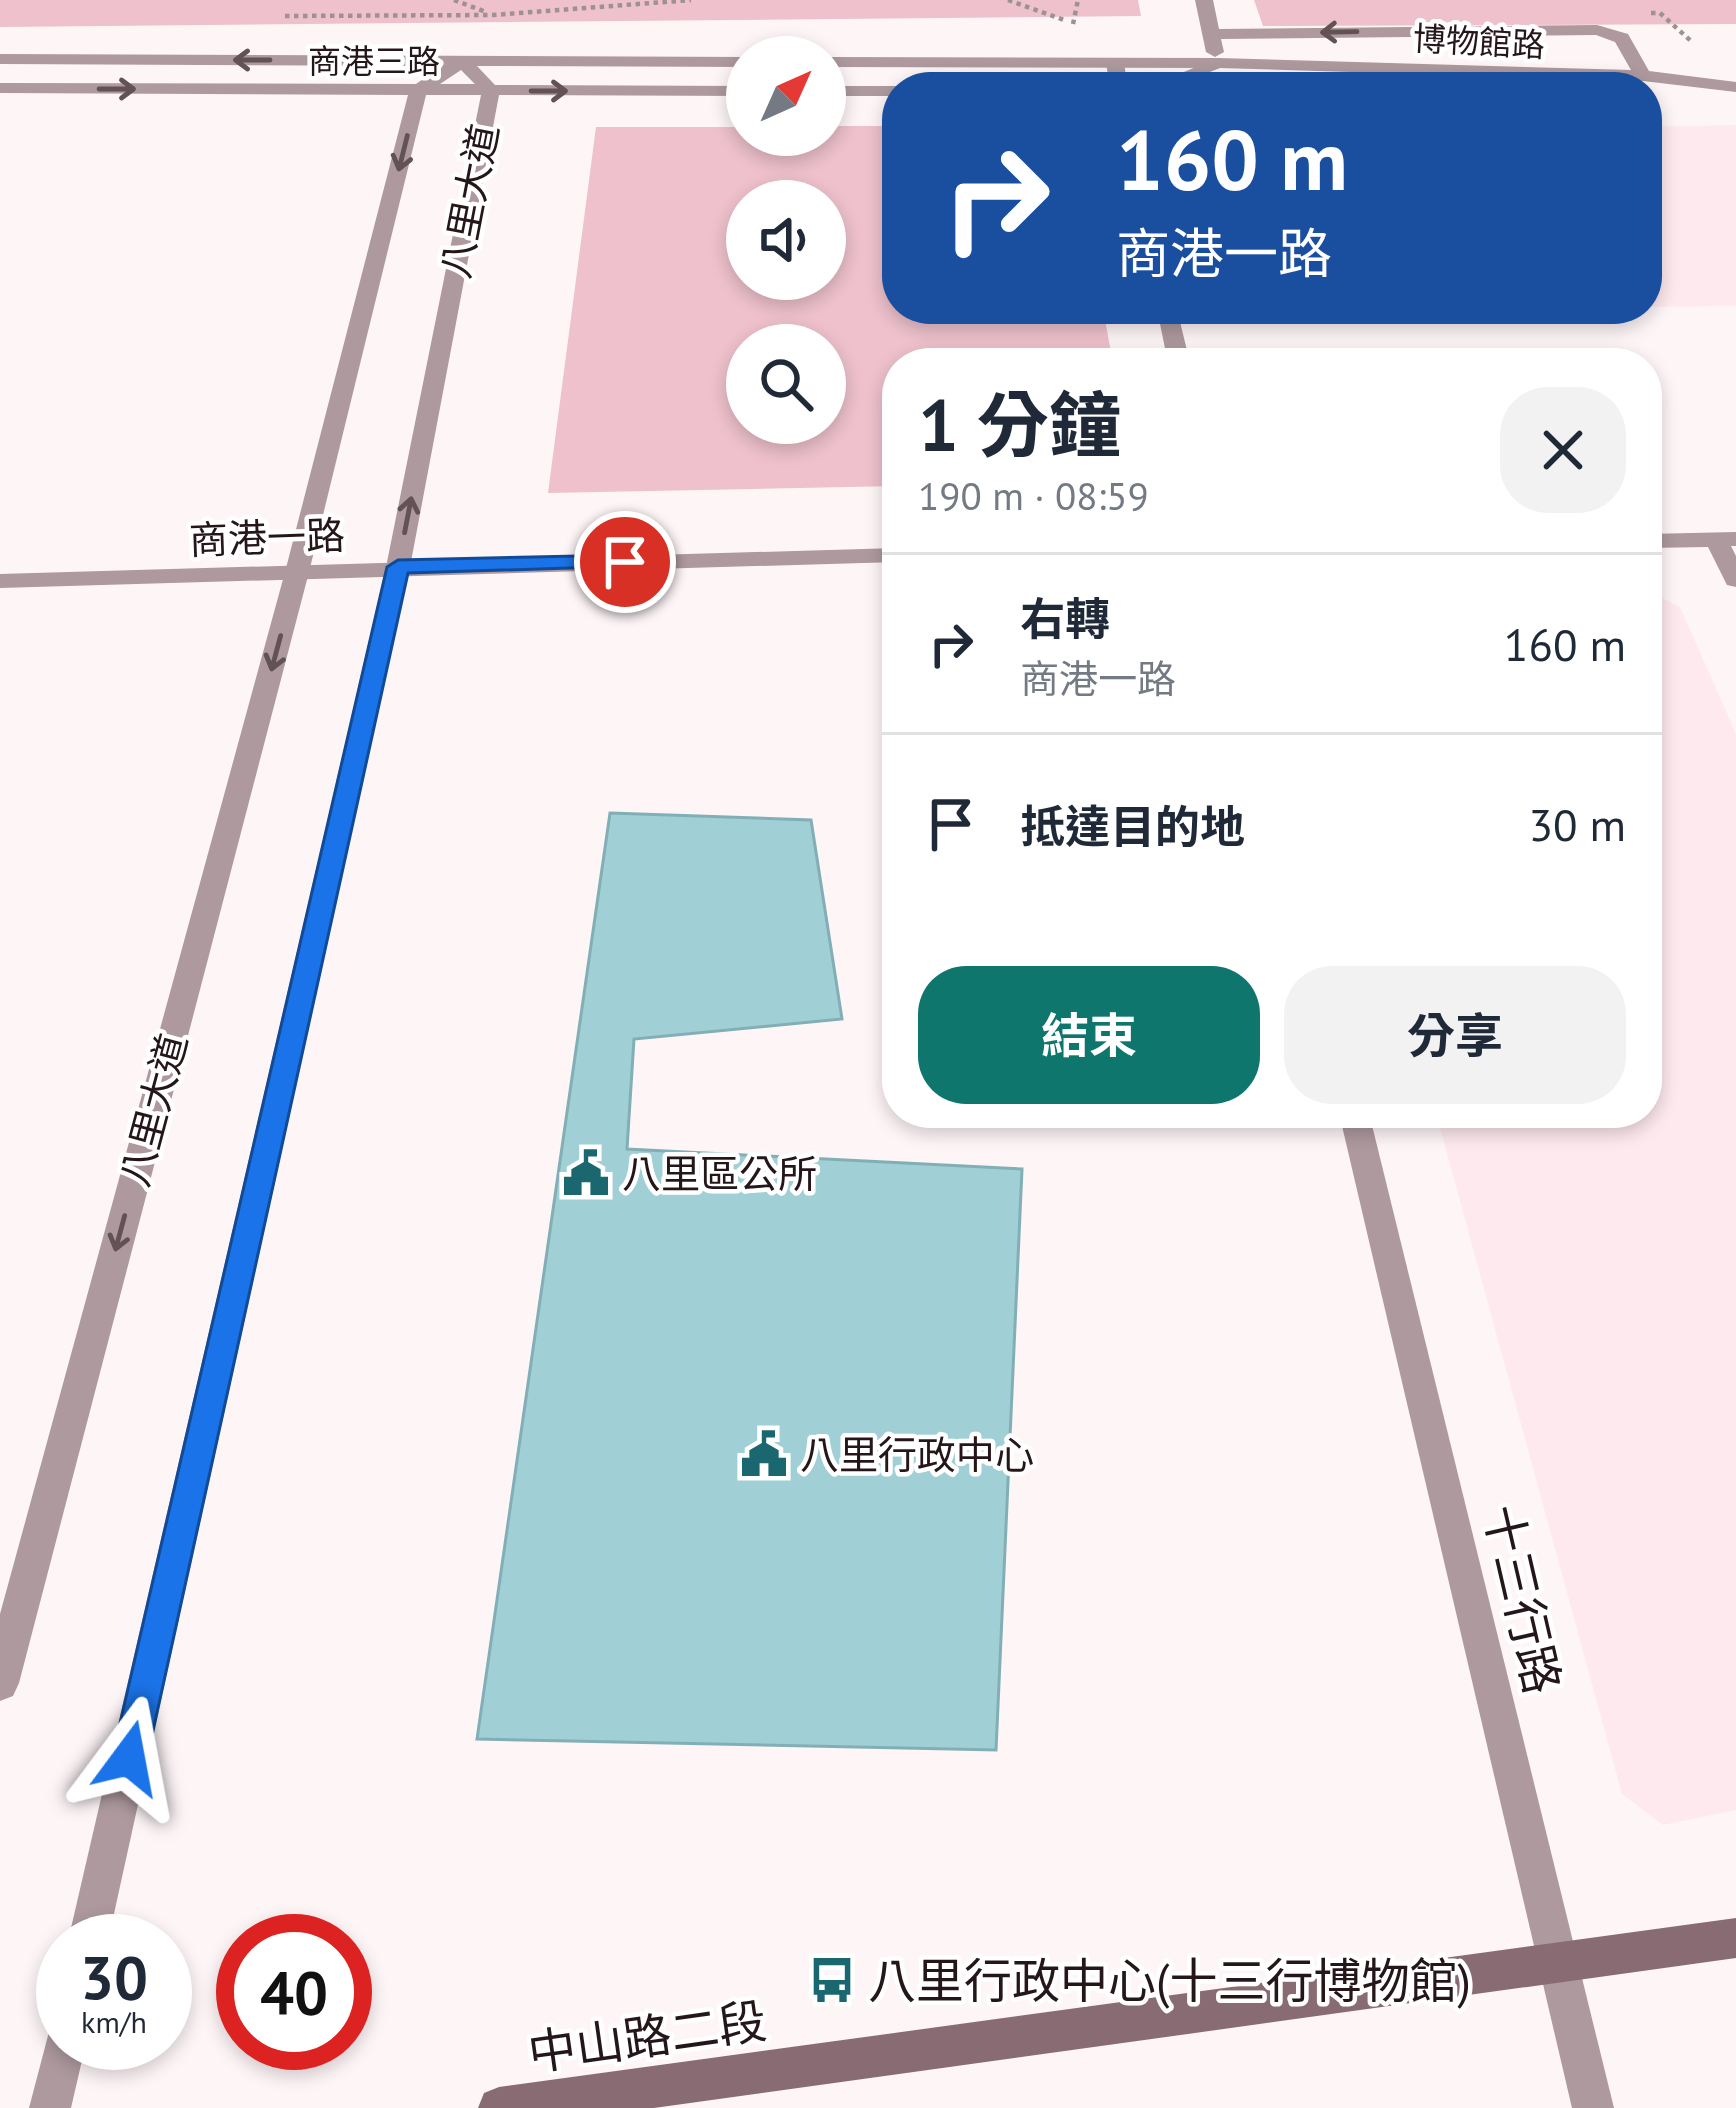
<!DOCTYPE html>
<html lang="zh-TW">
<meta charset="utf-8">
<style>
body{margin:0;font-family:"PT Sans","Noto Sans TC",sans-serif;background:#f2f2f3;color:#1f2937;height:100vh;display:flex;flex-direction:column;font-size:45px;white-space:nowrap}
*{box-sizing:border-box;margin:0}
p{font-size:39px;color:#747a83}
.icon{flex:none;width:66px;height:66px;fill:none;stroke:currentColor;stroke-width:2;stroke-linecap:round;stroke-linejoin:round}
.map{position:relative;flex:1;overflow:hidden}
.details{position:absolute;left:882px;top:348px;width:780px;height:780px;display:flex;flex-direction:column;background:#fff;border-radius:48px;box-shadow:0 6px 18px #0003}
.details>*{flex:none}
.hud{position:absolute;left:882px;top:72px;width:780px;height:252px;border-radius:48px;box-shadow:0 6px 18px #0003;background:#1a4fa0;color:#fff;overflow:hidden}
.needle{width:78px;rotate:45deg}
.fabs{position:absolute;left:726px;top:36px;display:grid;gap:24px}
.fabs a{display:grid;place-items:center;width:120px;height:120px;border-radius:50%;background:#fff;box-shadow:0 6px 18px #0003;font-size:60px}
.speed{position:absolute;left:36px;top:1914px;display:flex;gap:24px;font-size:60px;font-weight:700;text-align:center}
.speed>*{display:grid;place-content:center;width:156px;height:156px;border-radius:50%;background:#fff;box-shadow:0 6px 18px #0003;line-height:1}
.speed small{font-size:30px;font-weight:400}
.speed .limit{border:18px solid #d22;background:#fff;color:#111}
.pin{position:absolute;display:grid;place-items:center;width:102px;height:102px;color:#fff;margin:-51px;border:6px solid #fff;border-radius:50%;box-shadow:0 3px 12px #0007}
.me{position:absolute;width:132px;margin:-66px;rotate:13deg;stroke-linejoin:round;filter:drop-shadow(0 0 9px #0008)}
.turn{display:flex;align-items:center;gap:42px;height:252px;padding:0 36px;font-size:54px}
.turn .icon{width:156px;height:156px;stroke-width:2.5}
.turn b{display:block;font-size:84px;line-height:102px}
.round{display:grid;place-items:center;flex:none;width:126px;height:126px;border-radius:48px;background:#f2f2f3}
.headline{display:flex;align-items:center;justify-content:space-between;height:204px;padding:0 36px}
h1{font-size:72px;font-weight:700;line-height:90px}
.cta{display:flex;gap:24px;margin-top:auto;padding:24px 36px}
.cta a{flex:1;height:138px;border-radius:48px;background:#0f766e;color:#fff;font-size:48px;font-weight:700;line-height:138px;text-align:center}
.cta a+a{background:#f2f2f3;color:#1f2937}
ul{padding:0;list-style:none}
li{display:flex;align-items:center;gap:36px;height:180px;padding:0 36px;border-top:3px solid #e0e1e3}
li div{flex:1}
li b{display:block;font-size:45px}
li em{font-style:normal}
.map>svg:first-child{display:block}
.built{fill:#fee9ee}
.green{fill:#eec1cc;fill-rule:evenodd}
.building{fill:#a0cfd5;stroke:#81afb5;stroke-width:3}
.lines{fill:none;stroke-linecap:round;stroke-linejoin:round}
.path{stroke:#9d9194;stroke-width:4.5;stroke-dasharray:4.5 4.5;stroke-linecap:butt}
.minor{fill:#ad999e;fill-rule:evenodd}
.tertiary{fill:#ad999e;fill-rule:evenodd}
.secondary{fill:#896c73;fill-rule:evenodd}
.oneway{stroke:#625155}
.route{fill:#1a73e8;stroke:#114b97;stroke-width:3}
.labels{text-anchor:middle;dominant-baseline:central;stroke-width:9;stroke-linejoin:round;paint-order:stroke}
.far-street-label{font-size:33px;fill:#25161a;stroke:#fff}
.street-label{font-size:39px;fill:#25161a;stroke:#fff}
.poi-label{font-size:39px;fill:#25161a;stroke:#fff;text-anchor:start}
.near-street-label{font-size:48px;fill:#25161a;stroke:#fff}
.near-poi-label{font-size:48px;fill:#25161a;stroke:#fff;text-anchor:start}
</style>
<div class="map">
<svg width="1736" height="2108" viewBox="0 0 1736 2108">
<rect width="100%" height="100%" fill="#fef5f7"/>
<g class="built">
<path d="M1736 125V306L1647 307V127Z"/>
<path d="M1648 591 1680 607 1736 734V1810L1663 1825 1622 1794 1436 1113H1647Z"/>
</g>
<g class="green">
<path d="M0 0H1138L1141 16 0 27Z"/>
<path d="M1254 0H1736V24L1263 26Z"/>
<path d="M825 126H897V309H1103L1113 363H897V486L548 493 596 127H747V135H825ZM747 201H825V279H747ZM747 345H825V423H747Z"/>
</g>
<path class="building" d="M610 813 811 820 842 1019 634 1039 627 1149 1022 1169 996 1750 477 1739Z"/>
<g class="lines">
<g class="path">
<path d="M454 0 486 12"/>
<path d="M1008 0 1067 21"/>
<path d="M1651 13H1660L1691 41"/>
<path d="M285 16 493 15 691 0"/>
<path d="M1073 24 1078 0"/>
</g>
<g class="minor">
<path d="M1195 0H1213L1219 29 1597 25 1628 34 1649 71 1736 82V92L1643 81 1220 68 1172 87H1147L1218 58 1631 70 1615 42 1596 35 1221 39 1224 52 1215 57 1206 52Z"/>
<path d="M1115 58 1124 63 1128 87H1110L1106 63Z"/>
<path d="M1157 309H1177L1190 363H1168Z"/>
<path d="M1736 532V546H1731L1736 556V587L1727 585 1708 547 1647 548V534Z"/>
<path d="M897 548V562L0 588V574Z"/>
<path d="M1339 1113H1369L1614 2108H1572Z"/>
</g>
<g class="tertiary">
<path d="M0 54 749 57 747 67 477 66 495 85 747 86V96L499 95 410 567 108 1941H68L386 567 481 95H426L309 572 19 1683 13 1696 0 1701V1614L285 572 408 95 0 93V83L416 84 442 66 0 64ZM461 70 475 84H440Z"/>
<path d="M823 57H825L1218 58 1227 63 1218 68 825 67Z"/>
<path d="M825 86H897L903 87H897V96H825Z"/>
<path d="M63 2023V2043H86L71 2108H29L50 2028Z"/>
</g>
<path class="secondary" d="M1736 1918V1958L654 2108H478L484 2093 499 2087Z"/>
</g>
<defs><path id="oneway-shaft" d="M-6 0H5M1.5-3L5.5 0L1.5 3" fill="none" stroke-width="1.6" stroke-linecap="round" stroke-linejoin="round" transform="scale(3)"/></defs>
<g class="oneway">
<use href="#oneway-shaft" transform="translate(1339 32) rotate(179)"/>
<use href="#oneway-shaft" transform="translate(252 60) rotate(-180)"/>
<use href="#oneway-shaft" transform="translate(117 89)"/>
<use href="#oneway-shaft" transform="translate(549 91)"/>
<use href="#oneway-shaft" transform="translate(403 153) rotate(104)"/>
<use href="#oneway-shaft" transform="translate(408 515) rotate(-79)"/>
<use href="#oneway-shaft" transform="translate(276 653) rotate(105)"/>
<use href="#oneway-shaft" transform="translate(120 1233) rotate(105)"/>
</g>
<path class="route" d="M625 555 636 562 633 566 408 573 147 1758 142 1770 129 1775 117 1770 112 1758 387 567 398 560Z"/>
<defs>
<symbol id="civic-bare" viewBox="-9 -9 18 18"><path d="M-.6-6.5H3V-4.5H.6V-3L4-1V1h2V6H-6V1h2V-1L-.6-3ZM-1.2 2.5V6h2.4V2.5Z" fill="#1b6770" stroke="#fff" stroke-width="2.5" paint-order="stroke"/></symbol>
<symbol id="bus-bare" viewBox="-9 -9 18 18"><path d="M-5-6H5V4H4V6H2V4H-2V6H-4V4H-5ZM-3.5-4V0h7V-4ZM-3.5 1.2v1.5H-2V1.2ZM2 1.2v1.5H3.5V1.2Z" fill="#1b6770" stroke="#fff" stroke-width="2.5" paint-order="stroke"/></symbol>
</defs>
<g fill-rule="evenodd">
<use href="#civic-bare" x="553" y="1140" width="66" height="66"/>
<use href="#civic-bare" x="731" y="1421" width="66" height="66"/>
<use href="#bus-bare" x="799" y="1947" width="66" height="66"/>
</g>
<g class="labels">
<g class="far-street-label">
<text transform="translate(1479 41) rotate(3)">博物館路</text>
<text x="374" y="60">商港三路</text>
</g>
<g class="street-label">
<text transform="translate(469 201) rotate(-79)">八里大道</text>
<text transform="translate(267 537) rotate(-2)">商港一路</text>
<text transform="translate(153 1110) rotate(-75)">八里大道</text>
</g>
<g class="poi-label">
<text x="622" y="1173">八里區公所</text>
<text x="800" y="1454">八里行政中心</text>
</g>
<g class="near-street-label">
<text transform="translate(1523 1599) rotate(77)">十三行路</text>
<text transform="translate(647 2036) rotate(-8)">中山路二段</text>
</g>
<g class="near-poi-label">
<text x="868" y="1980">八里行政中心(十三行博物館)</text>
</g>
</g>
</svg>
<div class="fabs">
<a><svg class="needle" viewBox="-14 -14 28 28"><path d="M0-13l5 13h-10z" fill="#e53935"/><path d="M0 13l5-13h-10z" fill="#747a83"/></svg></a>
<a><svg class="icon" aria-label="sound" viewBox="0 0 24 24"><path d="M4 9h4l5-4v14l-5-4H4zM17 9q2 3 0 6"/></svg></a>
<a><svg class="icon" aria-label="search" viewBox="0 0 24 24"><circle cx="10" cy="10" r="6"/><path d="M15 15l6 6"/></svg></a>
</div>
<div class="speed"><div>30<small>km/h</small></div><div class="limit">40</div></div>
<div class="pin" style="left:625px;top:562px;background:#d93025"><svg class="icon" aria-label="arrive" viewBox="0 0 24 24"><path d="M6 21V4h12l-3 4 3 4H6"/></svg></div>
<svg class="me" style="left:129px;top:1758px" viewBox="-20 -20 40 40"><path d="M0-17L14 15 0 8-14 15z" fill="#1a73e8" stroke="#fff" stroke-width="4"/></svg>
<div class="hud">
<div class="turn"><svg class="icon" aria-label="right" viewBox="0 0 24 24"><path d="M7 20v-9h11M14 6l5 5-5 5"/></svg><div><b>160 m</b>商港一路</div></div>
</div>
<section class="details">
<div class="headline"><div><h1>1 分鐘</h1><p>190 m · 08:59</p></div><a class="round"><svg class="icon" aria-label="close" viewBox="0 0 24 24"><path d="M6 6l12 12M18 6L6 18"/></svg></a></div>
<ul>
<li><svg class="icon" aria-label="right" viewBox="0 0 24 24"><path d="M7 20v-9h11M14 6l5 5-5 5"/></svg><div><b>右轉</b><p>商港一路</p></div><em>160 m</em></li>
<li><svg class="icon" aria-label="arrive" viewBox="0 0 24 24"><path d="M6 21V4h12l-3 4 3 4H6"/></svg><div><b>抵達目的地</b></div><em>30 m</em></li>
</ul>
<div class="cta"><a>結束</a><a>分享</a></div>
</section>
</div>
